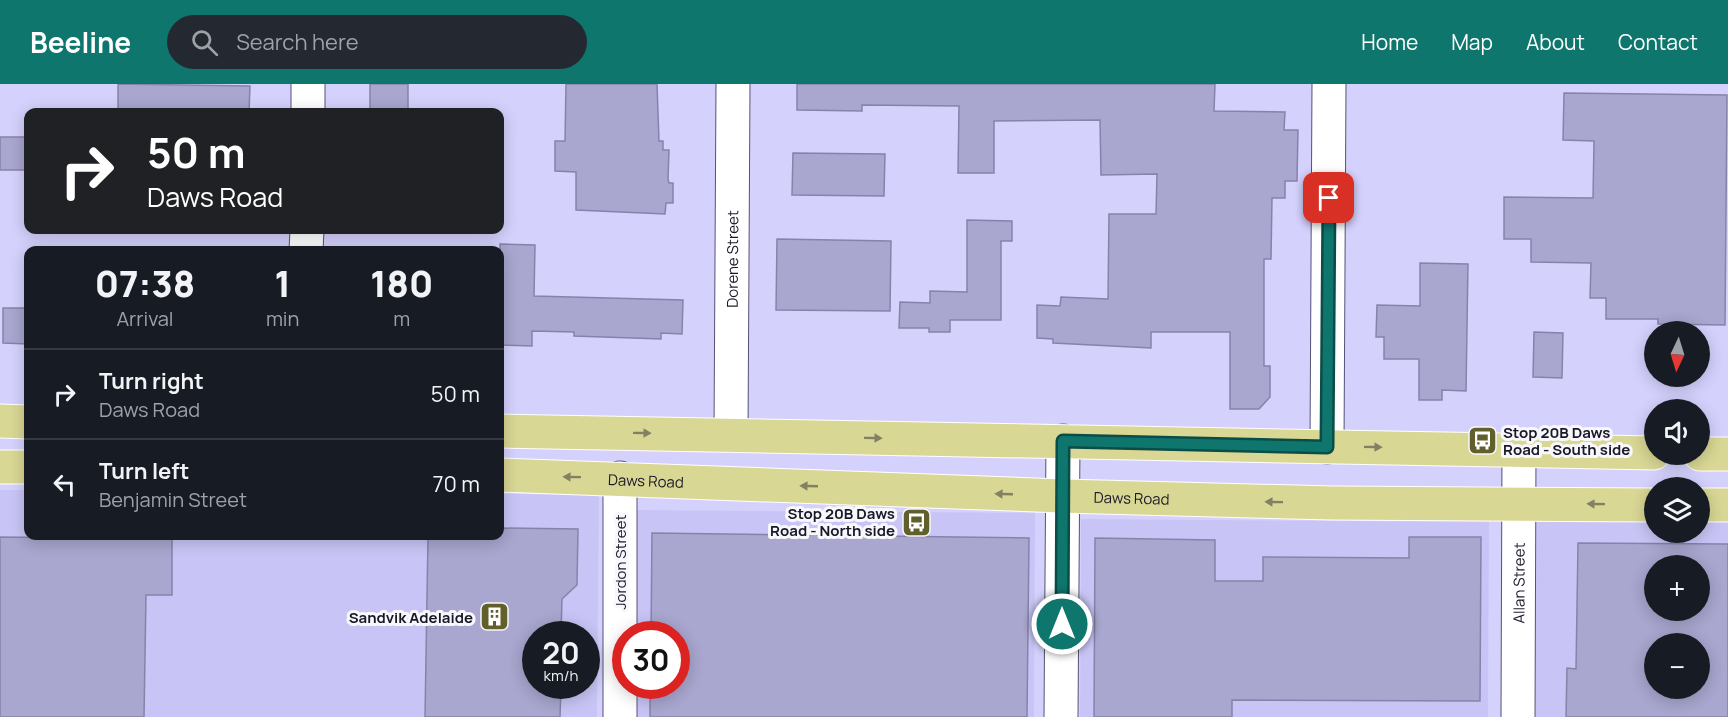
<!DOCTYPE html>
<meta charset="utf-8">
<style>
body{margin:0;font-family:Manrope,sans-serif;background:#242831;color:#f1f3f6;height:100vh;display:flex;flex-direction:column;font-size:22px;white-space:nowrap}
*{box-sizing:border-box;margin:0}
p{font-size:20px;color:#9ea1a6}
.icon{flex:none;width:33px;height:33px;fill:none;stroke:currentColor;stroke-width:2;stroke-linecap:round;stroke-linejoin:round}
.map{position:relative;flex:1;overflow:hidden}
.panel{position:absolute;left:24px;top:162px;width:480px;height:294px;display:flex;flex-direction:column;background:#171b24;border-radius:12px;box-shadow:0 3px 15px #0003}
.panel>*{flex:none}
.hud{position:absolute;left:24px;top:24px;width:480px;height:126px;border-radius:12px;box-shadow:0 3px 15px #0003;background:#202124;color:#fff;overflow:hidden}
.needle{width:39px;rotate:184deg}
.controls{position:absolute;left:1644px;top:237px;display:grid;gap:12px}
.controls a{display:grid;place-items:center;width:66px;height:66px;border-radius:50%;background:#171b24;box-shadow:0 3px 15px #0003;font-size:30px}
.speed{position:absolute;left:522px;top:537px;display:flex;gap:12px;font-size:30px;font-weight:700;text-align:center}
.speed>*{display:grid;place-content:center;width:78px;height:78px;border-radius:50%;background:#171b24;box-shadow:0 3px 15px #0003;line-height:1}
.speed small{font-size:15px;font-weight:400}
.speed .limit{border:9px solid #d22;background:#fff;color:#111}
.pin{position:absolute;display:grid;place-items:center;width:51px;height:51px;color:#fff;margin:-26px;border-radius:12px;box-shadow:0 3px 9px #0006}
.me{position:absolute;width:66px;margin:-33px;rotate:0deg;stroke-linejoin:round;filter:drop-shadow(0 0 4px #0008)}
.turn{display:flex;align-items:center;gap:21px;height:126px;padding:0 24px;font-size:27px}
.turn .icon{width:78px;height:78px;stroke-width:2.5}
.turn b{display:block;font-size:42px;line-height:51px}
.eta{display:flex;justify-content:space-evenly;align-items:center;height:102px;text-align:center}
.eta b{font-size:36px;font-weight:800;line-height:42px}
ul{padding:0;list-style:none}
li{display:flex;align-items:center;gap:18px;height:90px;padding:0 24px;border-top:2px solid #363941}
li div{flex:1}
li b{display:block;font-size:22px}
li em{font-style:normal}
header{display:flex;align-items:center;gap:36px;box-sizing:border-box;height:84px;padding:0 30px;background:#0f766e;color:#fff}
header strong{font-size:28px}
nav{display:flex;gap:33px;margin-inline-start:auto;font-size:21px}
.search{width:420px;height:54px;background:#242831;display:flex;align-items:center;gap:15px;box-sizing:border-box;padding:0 21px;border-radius:33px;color:#9ea1a6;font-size:22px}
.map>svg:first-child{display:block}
.built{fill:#c8c5f6;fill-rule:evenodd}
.building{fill:#a9a6cf;stroke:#8683ab;stroke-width:1.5;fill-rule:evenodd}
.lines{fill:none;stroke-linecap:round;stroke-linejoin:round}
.minor-casing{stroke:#555276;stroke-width:35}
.major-casing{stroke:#fff;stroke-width:35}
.minor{stroke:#fff;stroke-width:33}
.major{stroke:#d9d794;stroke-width:33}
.oneway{fill:#838163}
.route-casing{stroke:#0a4d48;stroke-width:15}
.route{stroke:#0f766e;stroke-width:10}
.labels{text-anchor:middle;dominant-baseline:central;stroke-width:6;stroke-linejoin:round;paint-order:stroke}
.street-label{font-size:15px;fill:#191827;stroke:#f7f7fc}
.poi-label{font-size:15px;font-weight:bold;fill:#191827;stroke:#f7f7fc;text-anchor:end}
</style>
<header>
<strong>Beeline</strong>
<div class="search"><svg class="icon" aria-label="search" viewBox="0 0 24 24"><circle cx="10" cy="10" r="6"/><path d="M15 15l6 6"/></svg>Search here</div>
<nav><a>Home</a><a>Map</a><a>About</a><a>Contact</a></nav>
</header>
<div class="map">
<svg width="1728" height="633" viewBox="0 0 1728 633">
<rect width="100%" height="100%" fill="#d4d2fd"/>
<g class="built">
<path d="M0 406H28V452H500V410L599 411 597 633H0ZM536 550H586V602H536Z"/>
<path d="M636 426 1035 429 1034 633H634V602H676V550H635Z"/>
<path d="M1536 430 1654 431V448H1700V432H1728V633H1534ZM1654 482H1700V526H1654ZM1654 560H1700V604H1654Z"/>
<path d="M1081 435 1489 438 1488 633H1080Z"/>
</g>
<g class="building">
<path d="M118 0 250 2 249 28H118Z"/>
<rect x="370" y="0" width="38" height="28"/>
<path d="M566 0H657L659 57H663V66H669L668 95 669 99H673V119H666L665 130 576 126V88L555 87V57H565Z"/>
<path d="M797 0H1215L1214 27 1285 28 1284 46H1298L1297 97H1285V114H1272L1271 175H1264V282H1270V313L1259 325H1230V248H1151V264L1053 259V255L1037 254V221L1060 222 1061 213 1108 215 1109 130H1156L1157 90 1101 91 1100 36 994 37V89H958L959 22 862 21V27L797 26Z"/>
<path d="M1564 9 1727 11 1725 241 1658 240V235H1606V214H1590L1591 179 1531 178V155H1504V113L1593 114 1594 57 1563 56Z"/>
<path d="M0 53H27L26 86H0Z"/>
<path d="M793 69 885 70 884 112 792 111Z"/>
<path d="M967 136 1012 137V157H1001V236H950V248H929V244H899L900 218 930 219V207L967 208Z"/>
<path d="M777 155 891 157 890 227 776 226Z"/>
<path d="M500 160 535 161 534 212 683 216 682 250 661 249V255L574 252V248L532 247V262L500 261Z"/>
<path d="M1420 179 1468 180 1466 307 1442 306V316H1419V275H1384V253H1376L1377 221 1420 222Z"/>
<path d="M3 224H28V260L3 259Z"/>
<path d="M1534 248 1563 249 1562 294 1533 293Z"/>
<path d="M500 444 578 445 577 501 562 515 561 550H536V602H561L560 633H425L428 452H500Z"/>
<path d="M652 449 1029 454 1027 633H650V602H676V550H651Z"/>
<path d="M0 453 172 455V511H146L144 633H0Z"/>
<path d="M1409 453H1481L1480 617 1232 616V633H1094L1095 454 1215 456V497H1263V473L1409 474Z"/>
<path d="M1578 459 1728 460V633H1566L1567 584 1576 585ZM1654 482H1700V526H1654ZM1654 560H1700V604H1654Z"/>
</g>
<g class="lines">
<defs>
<g id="minor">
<path d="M308 28V0"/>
<path d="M306 166 307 146"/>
<path id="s1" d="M731 351 733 0"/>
<path d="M1327 363 1329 0"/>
<path d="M620 633V394"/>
<path d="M1061 633 1063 357"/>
<path id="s2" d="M1518 633 1519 366"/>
</g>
<g id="major">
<path d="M0 337 28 338"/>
<path d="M500 347 1654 369"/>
<path d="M1700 370H1728"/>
<path d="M0 383H28"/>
<path id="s3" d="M500 391 1062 412 1333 419 1654 421"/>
<path d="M1700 421H1728"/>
</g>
</defs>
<use href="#minor" class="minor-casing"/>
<use href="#major" class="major-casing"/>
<use href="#minor" class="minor"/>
<use href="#major" class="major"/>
</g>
<defs><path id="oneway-solid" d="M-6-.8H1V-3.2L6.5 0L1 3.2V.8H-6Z" transform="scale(1.5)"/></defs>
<g class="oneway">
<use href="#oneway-solid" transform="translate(642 349) rotate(1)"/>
<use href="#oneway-solid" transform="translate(873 354) rotate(1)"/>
<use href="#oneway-solid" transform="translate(1373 363) rotate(1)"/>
<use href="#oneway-solid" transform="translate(572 393) rotate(-179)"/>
<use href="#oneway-solid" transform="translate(809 402) rotate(-178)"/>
<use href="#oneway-solid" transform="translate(1004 410) rotate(-178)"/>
<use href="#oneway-solid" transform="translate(1274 418) rotate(-179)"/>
<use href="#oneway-solid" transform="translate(1596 420) rotate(-179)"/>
</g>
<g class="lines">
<defs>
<path id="route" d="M1062 540 1063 357 1327 363 1329 114"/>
</defs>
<use href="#route" class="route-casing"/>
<use href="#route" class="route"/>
</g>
<defs>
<symbol id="bus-square" viewBox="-11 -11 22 22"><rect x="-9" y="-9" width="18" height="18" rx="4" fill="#61602d" stroke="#f7f7fc"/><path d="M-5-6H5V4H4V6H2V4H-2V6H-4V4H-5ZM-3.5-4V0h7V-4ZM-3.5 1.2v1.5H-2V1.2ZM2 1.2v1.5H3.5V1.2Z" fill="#fff"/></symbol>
<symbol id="building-square" viewBox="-11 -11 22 22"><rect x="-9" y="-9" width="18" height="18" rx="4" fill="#61602d" stroke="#f7f7fc"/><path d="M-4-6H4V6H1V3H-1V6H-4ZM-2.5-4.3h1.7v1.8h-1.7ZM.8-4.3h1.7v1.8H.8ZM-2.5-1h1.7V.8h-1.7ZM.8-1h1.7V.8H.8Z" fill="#fff"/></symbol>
</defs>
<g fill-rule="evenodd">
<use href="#bus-square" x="1466" y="340" width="33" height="33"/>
<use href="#bus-square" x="900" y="422" width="33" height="33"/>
<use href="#building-square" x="478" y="516" width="33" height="33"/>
</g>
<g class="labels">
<g class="street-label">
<text stroke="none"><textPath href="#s1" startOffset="176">Dorene Street</textPath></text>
<text stroke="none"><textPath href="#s3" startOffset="146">Daws Road</textPath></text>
<text stroke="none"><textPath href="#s3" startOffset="632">Daws Road</textPath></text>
<text transform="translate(620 478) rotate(-90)">Jordon Street</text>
<text stroke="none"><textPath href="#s2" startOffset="134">Allan Street</textPath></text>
</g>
<g class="poi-label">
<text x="1503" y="348" text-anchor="start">Stop 20B Daws<tspan x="1503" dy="17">Road - South side</tspan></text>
<text x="895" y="429">Stop 20B Daws<tspan x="895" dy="17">Road - North side</tspan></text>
<text x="473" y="533">Sandvik Adelaide</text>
</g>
</g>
</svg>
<div class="controls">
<a><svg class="needle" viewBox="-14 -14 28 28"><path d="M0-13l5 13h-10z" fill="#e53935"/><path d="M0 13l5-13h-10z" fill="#9ea1a6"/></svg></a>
<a><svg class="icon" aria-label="sound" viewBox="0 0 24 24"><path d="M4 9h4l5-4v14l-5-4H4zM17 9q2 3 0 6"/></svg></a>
<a><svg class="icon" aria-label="layers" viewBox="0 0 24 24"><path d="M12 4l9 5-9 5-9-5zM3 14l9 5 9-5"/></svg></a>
<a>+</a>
<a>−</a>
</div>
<div class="speed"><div>20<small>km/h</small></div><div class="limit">30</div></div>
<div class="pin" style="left:1329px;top:114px;background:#d93025"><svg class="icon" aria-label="arrive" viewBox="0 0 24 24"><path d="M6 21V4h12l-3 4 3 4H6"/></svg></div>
<svg class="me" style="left:1062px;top:540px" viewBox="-20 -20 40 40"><circle r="17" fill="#0f766e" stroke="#fff" stroke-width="3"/><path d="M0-11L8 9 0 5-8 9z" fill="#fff"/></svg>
<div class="hud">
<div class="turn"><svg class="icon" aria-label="right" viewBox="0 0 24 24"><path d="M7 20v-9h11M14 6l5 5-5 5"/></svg><div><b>50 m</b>Daws Road</div></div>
</div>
<section class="panel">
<div class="eta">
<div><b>07:38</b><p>Arrival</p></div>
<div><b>1</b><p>min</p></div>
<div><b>180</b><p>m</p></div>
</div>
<ul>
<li><svg class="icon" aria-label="right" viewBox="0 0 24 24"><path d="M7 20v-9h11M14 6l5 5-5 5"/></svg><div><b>Turn right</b><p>Daws Road</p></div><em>50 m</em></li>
<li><svg class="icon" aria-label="left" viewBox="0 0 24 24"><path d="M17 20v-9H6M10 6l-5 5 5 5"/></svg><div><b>Turn left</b><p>Benjamin Street</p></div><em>70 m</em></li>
</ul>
</section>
</div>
